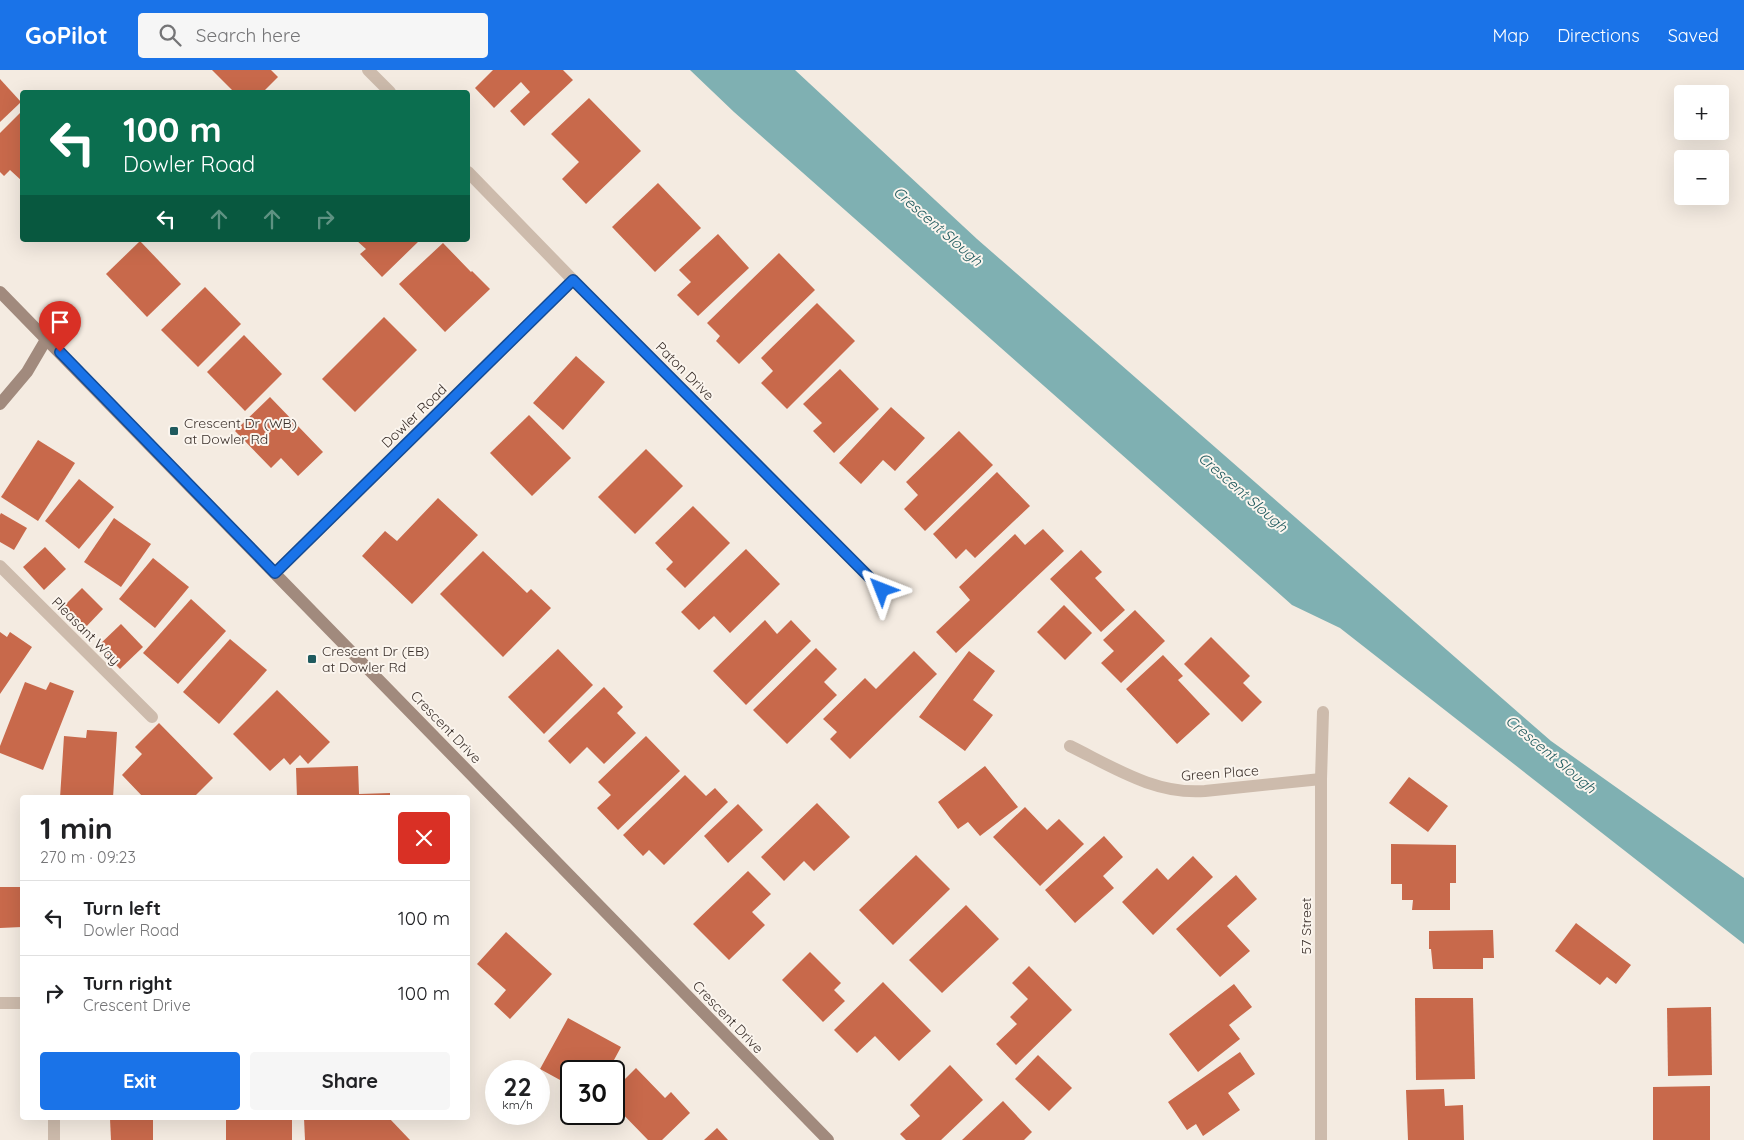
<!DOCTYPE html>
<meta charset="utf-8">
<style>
body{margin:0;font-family:Quicksand,sans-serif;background:#f6f6f6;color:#202124;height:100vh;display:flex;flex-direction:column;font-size:19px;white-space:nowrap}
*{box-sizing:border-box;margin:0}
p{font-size:16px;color:#757577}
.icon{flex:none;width:28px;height:28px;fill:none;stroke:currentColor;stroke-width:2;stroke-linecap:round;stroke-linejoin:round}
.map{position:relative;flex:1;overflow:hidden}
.side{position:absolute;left:20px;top:725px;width:450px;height:325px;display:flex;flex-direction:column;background:#fff;border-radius:5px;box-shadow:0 5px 20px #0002}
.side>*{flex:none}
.banner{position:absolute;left:20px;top:20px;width:450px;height:152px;border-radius:5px;box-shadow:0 5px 20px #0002;background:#0b6e4f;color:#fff;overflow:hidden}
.buttons{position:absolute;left:1674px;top:15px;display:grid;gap:10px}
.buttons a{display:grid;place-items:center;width:55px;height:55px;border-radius:5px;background:#fff;box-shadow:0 5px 20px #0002;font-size:25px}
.speed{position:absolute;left:485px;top:990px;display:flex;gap:10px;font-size:25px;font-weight:700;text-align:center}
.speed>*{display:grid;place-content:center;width:65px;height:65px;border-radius:50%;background:#fff;box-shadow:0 5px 20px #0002;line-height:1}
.speed small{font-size:12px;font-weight:400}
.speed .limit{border:2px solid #111;border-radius:8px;background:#fff;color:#111}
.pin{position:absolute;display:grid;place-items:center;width:42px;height:42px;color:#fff;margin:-51px -21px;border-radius:50% 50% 50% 0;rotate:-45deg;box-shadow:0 0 5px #0007}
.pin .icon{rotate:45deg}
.me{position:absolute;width:55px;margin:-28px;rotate:315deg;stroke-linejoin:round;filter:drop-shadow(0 0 4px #0008)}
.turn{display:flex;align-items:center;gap:18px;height:105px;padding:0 20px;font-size:22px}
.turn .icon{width:65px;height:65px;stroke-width:2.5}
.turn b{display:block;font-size:35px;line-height:42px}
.lanes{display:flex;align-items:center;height:48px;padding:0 20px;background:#0003;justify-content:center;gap:25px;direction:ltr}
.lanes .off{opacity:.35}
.round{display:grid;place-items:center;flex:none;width:52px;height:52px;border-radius:5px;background:#f6f6f6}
.summary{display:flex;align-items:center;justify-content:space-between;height:85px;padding:0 20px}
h1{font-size:30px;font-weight:800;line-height:38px}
.action{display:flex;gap:10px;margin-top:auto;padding:10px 20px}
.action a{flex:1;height:58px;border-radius:5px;background:#1a73e8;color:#fff;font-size:20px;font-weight:800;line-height:58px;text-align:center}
.action a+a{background:#f6f6f6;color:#202124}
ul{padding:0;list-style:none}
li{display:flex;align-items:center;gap:15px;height:75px;padding:0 20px;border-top:1px solid #e0e0e0}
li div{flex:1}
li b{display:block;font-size:19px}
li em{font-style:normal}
header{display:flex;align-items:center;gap:30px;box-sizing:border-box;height:70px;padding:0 25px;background:#1a73e8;color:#fff}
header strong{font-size:24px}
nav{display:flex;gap:28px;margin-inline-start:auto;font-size:18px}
.search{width:350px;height:45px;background:#f6f6f6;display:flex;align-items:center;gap:12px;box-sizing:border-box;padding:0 18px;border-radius:5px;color:#757577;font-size:19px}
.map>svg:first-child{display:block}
.water{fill:#7fb0b2}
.building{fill:#c8694b}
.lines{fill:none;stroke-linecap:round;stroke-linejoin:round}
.street{stroke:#cdbbac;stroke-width:12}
.secondary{stroke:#a18a7d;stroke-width:12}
.route-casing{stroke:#114b97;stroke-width:12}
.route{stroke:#1a73e8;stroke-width:9}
.poi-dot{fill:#1f5a5e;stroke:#fbf5ee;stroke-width:2}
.labels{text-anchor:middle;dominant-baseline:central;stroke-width:4;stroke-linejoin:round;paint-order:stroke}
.street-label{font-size:14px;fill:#3b302b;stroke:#fbf5ee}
.poi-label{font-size:14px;fill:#3b302b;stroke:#fbf5ee;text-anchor:start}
.water-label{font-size:15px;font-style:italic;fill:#1f5a5e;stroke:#fbf5ee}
</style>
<header>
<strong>GoPilot</strong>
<div class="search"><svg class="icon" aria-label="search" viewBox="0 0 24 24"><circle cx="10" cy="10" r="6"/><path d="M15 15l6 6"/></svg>Search here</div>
<nav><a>Map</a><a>Directions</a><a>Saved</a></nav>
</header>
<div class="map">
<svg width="1744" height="1070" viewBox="0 0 1744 1070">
<rect width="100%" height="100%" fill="#f4ebe1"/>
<path class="water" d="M690 0H795L977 169 1551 671 1744 808V874L1340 558 1292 535 734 42Z"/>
<g class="building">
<path d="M212 0H271L278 7 263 22H234Z"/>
<path d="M493 0H563L573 10 524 56 510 41 530 22 521 12 494 38 475 18Z"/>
<path d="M0 9 21 32 0 52Z"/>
<path d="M589 28 641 81 586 134 562 109 579 92 551 64Z"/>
<path d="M22 41V111L10 100 4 106 0 102V63Z"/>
<path d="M658 113 701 158 655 202 612 157Z"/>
<path d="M718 164 749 198 698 246 677 225 691 212 679 200Z"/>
<path d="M356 170H420L382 207 360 184 366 179Z"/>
<path d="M140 171 181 214 147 247 106 204Z"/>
<path d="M443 173 471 202 472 201 490 219 445 262 399 214Z"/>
<path d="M779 183 815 220 739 294 716 271 720 266 707 253Z"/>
<path d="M205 217 241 254 198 297 161 260Z"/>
<path d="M817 233 855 271 787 339 761 313 773 301 761 288Z"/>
<path d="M384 247 417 280 355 342 322 309Z"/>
<path d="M244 265 282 304 245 341 207 302Z"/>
<path d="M576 286 605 312 563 360 533 333Z"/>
<path d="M840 299 879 339 834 383 813 361 822 353 803 334Z"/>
<path d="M270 327 323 382 298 406 281 388 271 398 235 361Z"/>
<path d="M891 337 925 368 895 401 883 390 861 414 839 393Z"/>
<path d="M529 345 571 388 532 426 490 383Z"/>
<path d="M959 361 993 395 925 461 904 439 918 425 906 412Z"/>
<path d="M38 370 75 393 38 451 1 427Z"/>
<path d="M646 379 683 416 635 464 598 427Z"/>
<path d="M997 402 1030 436 975 488 966 479 956 489 933 464Z"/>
<path d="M79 409 114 437 79 479 45 451Z"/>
<path d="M438 428 478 465 412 534 362 486 385 461 397 471Z"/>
<path d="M693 436 730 473 685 518 666 499 673 492 655 473Z"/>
<path d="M1 443 27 458 14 480 0 472V445Z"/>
<path d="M114 448 151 474 121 517 84 492Z"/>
<path d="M1043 459 1064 481 956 583 936 562 970 530 959 517 1015 464 1025 475Z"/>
<path d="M45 477 66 499 44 520 23 497Z"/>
<path d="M746 479 780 514 730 563 714 546 699 560 681 542Z"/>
<path d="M1081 480 1102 502 1095 508 1125 540 1101 562 1050 509Z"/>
<path d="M483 481 527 523 531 519 551 538 503 587 440 524Z"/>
<path d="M153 488 189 517 155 558 119 529Z"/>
<path d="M82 518 103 539 84 559 62 538Z"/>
<path d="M191 529 226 561 178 614 143 583Z"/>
<path d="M1064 535 1092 563 1065 590 1037 562Z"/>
<path d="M1135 540 1165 571 1121 613 1101 593 1114 581 1103 570Z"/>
<path d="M765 550 777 564 791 550 811 571 746 635 713 601Z"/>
<path d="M121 554 143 577 120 599 98 576Z"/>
<path d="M0 562 7 567 10 562 32 577 0 624Z"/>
<path d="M1211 567 1250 606 1243 613 1262 632 1242 652 1184 594Z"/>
<path d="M230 569 267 600 219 654 183 622Z"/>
<path d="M816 578 837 599 824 612 837 625 787 674 753 640Z"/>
<path d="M558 579 593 615 544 664 508 627Z"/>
<path d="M914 581 937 604 850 689 830 669 837 662 823 649 865 608 876 619Z"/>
<path d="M969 581 995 601 973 630 993 645 965 681 919 647Z"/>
<path d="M1163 585 1183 606 1178 610 1210 644 1177 674 1126 619Z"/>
<path d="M25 612 46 620 50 612 74 621 43 700 0 683V676Z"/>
<path d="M604 617 623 637 617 643 636 663 604 694 587 677 570 694 548 671Z"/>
<path d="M277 620 330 672 308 694 300 685 290 695 284 688 270 701 233 664Z"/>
<path d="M159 653 213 708 193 728H144L122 705 142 684 135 677Z"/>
<path d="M87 660 117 662 113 728H60L64 666 86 668Z"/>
<path d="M646 666 680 701 618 760 597 738 611 725 598 712Z"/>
<path d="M358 696 359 724 390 723V728H297L296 698Z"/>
<path d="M985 696 1018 737 980 766 968 752 958 759 938 732Z"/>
<path d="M685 705 706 726 715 718 728 732 664 795 649 780 643 786 623 765Z"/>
<path d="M1409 707 1448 736 1428 762 1389 733Z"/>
<path d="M817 733 850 767 814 801 804 791 784 811 761 787Z"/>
<path d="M738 734 763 760 728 793 704 766Z"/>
<path d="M1025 737 1047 760 1059 749 1084 774 1040 816 993 767Z"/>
<path d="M1104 766 1123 787 1103 806 1114 818 1075 853 1045 820Z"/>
<path d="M1391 774 1456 775V813H1450V840H1412L1413 830H1402V814H1391Z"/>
<path d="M916 785 950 819 893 875 859 840Z"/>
<path d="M1193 786 1213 807 1153 865 1122 832 1157 798 1168 810Z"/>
<path d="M748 801 771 824 752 842 765 855 729 890 693 854Z"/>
<path d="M1236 805 1257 829 1227 856 1250 881 1220 907 1176 859Z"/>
<path d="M0 817H22V857L0 858Z"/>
<path d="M966 835 999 869 942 923 909 890Z"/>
<path d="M1576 853 1631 895 1616 914 1607 907 1600 915 1555 881Z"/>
<path d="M1493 860 1494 888H1483V899H1433L1431 879H1429V861Z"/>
<path d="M506 862 552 904 510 949 494 934 506 920 477 894Z"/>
<path d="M810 882 841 913 834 920 845 931 823 952 782 910Z"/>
<path d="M1029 896 1072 940 1016 995 996 974 1017 954 1010 947 1028 929 1012 913Z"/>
<path d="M883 912 931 961 899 991 875 966 857 983 834 960Z"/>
<path d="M1234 914 1252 937 1229 955 1240 969 1198 1002 1169 964Z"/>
<path d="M1415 928H1473L1475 1009 1416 1010Z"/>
<path d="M1711 937 1712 1005 1668 1006 1667 938Z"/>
<path d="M568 948 621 977 608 1001H571V1016L540 999Z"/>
<path d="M1240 982 1255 1004 1228 1023 1240 1040 1203 1066 1196 1054 1187 1060 1168 1032Z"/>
<path d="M1038 985 1072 1018 1049 1041 1015 1009Z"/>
<path d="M950 995 983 1030 941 1070H906L900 1064 920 1046 910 1035Z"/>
<path d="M636 998 665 1028 671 1022 690 1043 662 1070H648L614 1035V1020Z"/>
<path d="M1710 1016V1070H1653V1017Z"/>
<path d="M1444 1019 1445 1036 1463 1035 1464 1070H1408L1406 1020Z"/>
<path d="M1003 1031 1032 1062 1024 1070H962Z"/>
<path d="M153 1048V1070H111L110 1049Z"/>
<rect x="226" y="1048" width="66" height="22"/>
<path d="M304 1048H389L410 1070H305Z"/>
<path d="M717 1058 728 1070H704Z"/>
</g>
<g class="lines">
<g class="street">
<path d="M368 0 390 22"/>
<path d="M468 102 573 210 882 520"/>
<path d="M0 496 152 647"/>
<path d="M275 503 573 210"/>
<path d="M1070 676C1113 697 1155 725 1205 721L1321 709"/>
<path d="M0 933H22"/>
<path d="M54 1048V1070"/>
<path d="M1321 1070V709L1323 642"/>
</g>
<g class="secondary">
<path d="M0 222 828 1070"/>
<path d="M0 334 27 302 47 268"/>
</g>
</g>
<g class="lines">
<defs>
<path id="route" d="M60 282 275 503 573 210 882 520"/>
</defs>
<use href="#route" class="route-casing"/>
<use href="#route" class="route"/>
</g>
<g class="poi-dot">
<rect x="169" y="356" width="10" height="10" rx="2.5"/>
<rect x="307" y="584" width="10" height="10" rx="2.5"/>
</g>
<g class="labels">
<g class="street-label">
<text transform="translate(685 301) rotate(45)">Paton Drive</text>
<text transform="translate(414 346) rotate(-44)">Dowler Road</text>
<text transform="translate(86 561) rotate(45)">Pleasant Way</text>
<text transform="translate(446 657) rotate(46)">Crescent Drive</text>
<text transform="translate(1220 703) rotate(-4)">Green Place</text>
<text transform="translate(1306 856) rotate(-90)">57 Street</text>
<text transform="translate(728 947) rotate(46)">Crescent Drive</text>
</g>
<g class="poi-label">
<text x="184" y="353">Crescent Dr (WB)<tspan x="184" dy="16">at Dowler Rd</tspan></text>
<text x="322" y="581">Crescent Dr (EB)<tspan x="322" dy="16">at Dowler Rd</tspan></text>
</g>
<g class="water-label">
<text transform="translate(938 156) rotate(41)">Crescent Slough</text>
<text transform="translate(1243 422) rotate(41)">Crescent Slough</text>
<text transform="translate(1551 684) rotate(40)">Crescent Slough</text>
</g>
</g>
</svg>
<div class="buttons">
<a>+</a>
<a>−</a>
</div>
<div class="speed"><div>22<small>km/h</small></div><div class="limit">30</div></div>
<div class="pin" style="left:60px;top:282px;background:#d93025"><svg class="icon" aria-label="arrive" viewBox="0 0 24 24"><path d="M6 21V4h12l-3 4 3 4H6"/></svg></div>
<svg class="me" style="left:882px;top:520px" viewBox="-20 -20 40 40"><path d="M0-17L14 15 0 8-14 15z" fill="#1a73e8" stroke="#fff" stroke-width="4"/></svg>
<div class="banner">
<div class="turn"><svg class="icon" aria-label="left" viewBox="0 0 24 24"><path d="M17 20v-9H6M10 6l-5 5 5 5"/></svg><div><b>100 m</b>Dowler Road</div></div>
<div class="lanes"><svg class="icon" aria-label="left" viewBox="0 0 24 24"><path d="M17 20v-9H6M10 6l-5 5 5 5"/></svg><svg class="icon off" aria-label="ahead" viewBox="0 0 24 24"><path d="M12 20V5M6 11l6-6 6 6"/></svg><svg class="icon off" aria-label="ahead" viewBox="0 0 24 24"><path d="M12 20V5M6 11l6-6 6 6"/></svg><svg class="icon off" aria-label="right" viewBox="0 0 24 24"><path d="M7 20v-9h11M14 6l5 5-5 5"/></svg></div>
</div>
<section class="side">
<div class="summary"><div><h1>1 min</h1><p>270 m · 09:23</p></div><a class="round" style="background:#d93025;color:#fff"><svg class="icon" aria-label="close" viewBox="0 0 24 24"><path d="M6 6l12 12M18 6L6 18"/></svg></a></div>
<ul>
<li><svg class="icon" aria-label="left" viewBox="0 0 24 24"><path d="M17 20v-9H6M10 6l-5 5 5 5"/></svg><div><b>Turn left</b><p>Dowler Road</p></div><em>100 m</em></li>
<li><svg class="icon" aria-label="right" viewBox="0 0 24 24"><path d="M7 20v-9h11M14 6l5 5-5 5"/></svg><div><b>Turn right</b><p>Crescent Drive</p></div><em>100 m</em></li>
</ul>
<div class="action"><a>Exit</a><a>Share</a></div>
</section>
</div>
